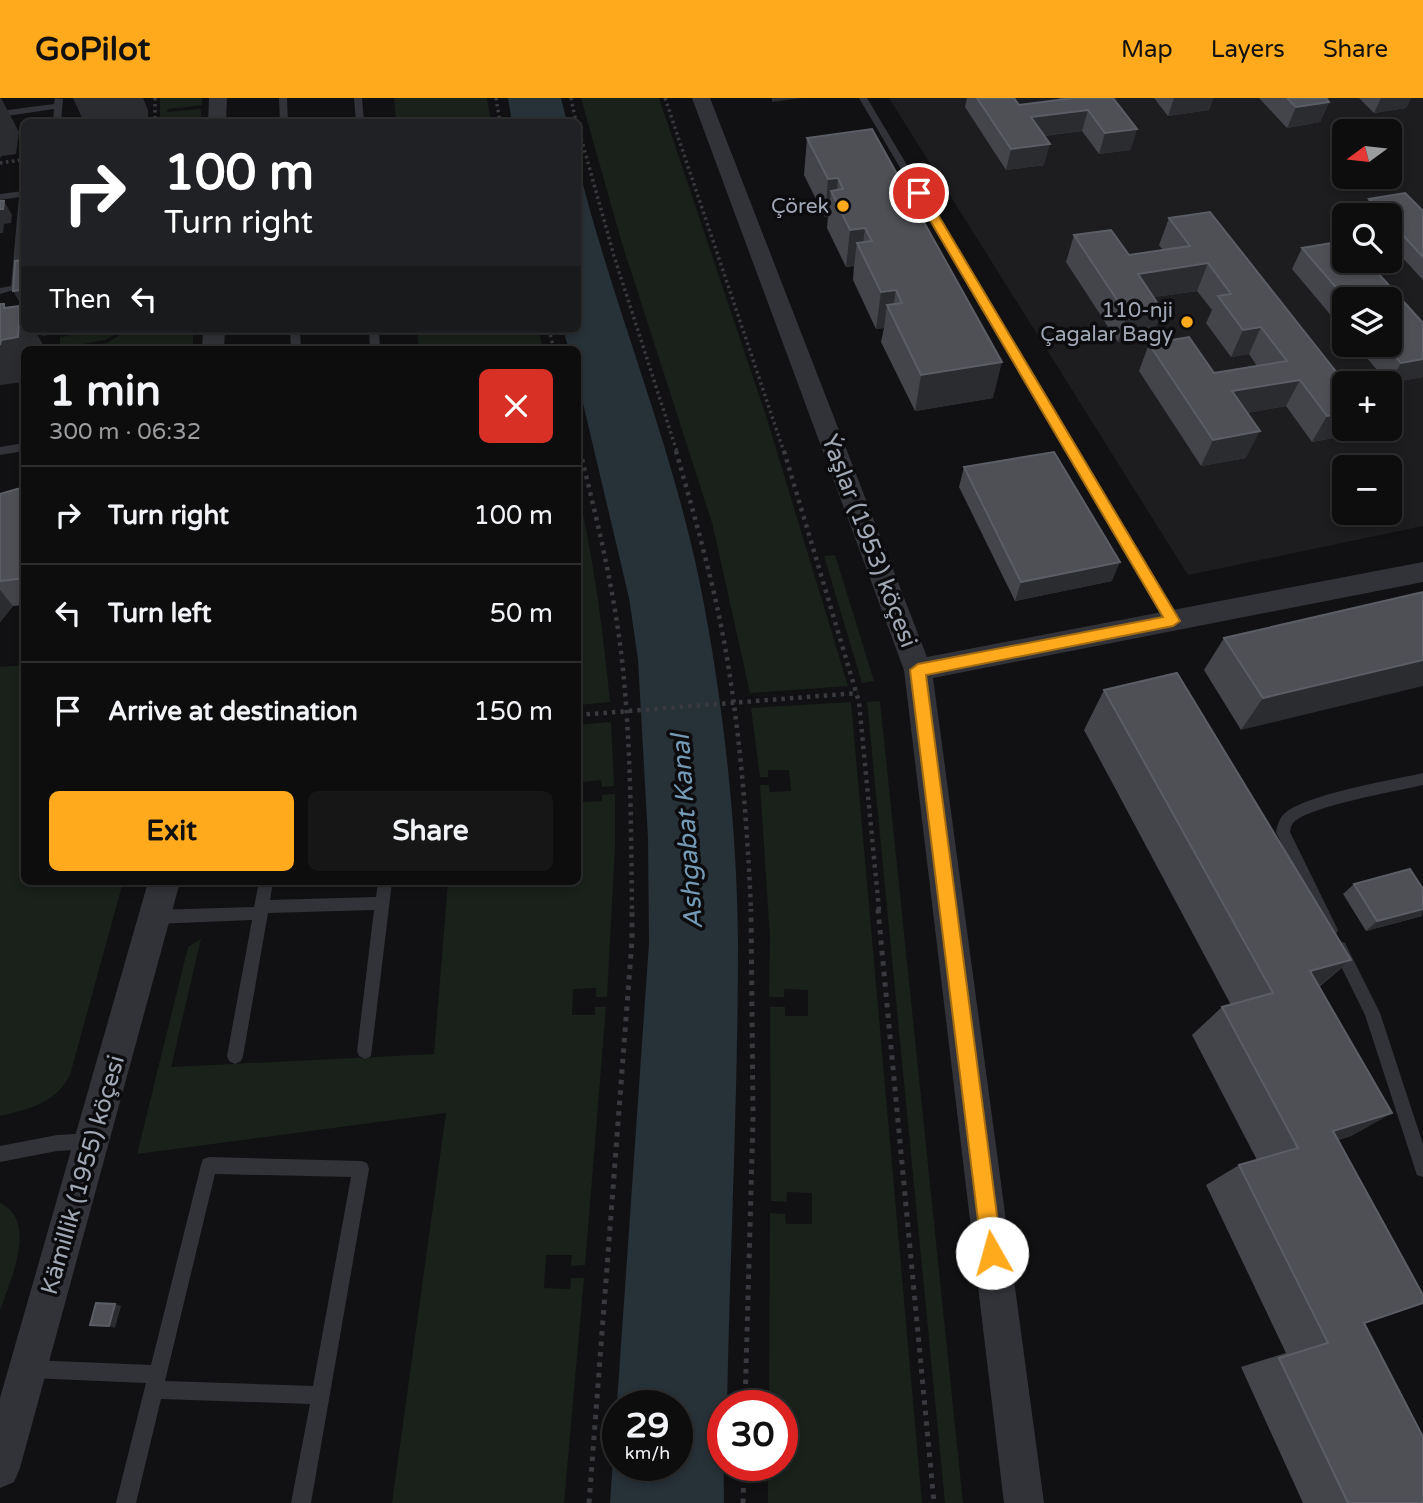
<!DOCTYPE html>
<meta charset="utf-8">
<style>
body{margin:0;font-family:"Varela Round",sans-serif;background:#161617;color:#f1f3f6;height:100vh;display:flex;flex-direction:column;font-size:26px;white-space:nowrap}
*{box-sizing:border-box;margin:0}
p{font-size:23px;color:#9a9c9e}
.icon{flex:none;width:38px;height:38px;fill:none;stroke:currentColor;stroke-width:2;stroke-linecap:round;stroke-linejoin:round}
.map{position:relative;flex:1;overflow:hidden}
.drawer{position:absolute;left:21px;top:248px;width:560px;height:539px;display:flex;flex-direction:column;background:#0d0d0e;border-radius:10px;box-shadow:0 4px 10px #0003,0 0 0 2px #2d2d2e}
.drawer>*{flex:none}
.banner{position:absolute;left:21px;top:21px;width:560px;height:214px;border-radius:10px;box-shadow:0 4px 10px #0003,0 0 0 2px #2d2d2e;background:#202124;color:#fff;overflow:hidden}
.needle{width:46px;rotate:255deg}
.tools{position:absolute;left:1332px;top:21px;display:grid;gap:14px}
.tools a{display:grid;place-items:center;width:70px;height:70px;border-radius:10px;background:#0d0d0e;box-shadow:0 4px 10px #0003,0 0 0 2px #2d2d2e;font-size:35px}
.speed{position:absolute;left:602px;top:1292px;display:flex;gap:14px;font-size:35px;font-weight:700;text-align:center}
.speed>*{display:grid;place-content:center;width:91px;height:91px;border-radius:50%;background:#0d0d0e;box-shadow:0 4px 10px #0003,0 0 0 2px #2d2d2e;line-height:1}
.speed small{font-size:18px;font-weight:400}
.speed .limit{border:10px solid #d22;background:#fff;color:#111}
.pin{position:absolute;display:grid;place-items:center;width:60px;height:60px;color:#fff;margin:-30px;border:4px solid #fff;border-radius:50%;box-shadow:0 2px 7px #0007}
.me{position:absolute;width:77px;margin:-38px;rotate:353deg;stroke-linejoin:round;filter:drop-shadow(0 0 5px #0008)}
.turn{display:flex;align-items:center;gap:24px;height:147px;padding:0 28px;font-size:32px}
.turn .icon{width:91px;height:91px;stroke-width:2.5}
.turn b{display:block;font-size:49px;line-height:60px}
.then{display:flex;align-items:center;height:66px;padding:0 28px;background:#0003;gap:14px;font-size:26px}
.round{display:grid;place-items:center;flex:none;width:74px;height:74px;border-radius:10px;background:#161617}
.overview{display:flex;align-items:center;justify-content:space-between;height:119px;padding:0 28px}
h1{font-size:42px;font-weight:700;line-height:52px}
.cta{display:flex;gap:14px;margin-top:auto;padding:14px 28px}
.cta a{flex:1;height:80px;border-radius:10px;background:#ffa91d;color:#111;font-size:28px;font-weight:700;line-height:80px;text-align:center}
.cta a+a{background:#161617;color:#f1f3f6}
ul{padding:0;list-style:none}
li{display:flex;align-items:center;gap:21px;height:98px;padding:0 28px;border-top:2px solid #2d2d2e}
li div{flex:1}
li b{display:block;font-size:26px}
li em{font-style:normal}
header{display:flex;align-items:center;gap:42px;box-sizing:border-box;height:98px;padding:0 35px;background:#ffa91d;color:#111}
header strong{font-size:33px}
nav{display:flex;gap:38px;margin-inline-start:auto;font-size:24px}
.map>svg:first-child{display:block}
.built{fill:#1d1d20;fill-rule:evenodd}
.green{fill:#19211a}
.water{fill:#273138;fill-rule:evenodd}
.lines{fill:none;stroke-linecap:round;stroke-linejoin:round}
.path-far2{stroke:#383a3f;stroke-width:3.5;stroke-dasharray:2.5 3.5;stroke-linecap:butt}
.path-far1{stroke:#383a3f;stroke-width:4.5;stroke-dasharray:3.5 5;stroke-linecap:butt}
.path{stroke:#383a3f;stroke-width:5;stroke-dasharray:4.5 6;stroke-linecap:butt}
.service{fill:#323338;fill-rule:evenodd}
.minor{fill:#323338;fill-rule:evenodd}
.wall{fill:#44454b}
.shaded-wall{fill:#2b2c30}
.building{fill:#4e5056;stroke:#5b5e65;stroke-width:2}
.route{fill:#ffa91d;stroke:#a66e13;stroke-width:2}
.poi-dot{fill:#ffa91d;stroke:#0c0c0e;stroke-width:2.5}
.labels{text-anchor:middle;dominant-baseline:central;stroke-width:7;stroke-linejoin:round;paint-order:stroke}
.far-poi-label{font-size:21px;fill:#a1a8b5;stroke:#0c0c0e;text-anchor:end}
.street-label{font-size:24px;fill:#a1a8b5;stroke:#0c0c0e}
.water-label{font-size:26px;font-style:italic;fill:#7499b4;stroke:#0c0c0e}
</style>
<header>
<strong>GoPilot</strong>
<nav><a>Map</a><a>Layers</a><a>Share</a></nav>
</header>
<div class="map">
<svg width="1423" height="1405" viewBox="0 0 1423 1405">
<rect width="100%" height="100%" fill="#111113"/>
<path class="built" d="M889 0H1423V428L1188 477ZM1344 33H1390V79H1344ZM1344 117H1390V163H1344ZM1344 201H1390V247H1344ZM1344 285H1390V331H1344ZM1344 369H1390V415H1344Z"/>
<g class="green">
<path d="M160 0H202V7L168 11 167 14 201 11V24H160Z"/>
<path d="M394 0H487L491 24H396Z"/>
<path d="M581 0H659L767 321 848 588 750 595 713 428 621 142Z"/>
<path d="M110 231H118V235L105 242 60 250V239Z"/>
<path d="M123 231H193V252H63L107 245 123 235Z"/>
<path d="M417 231H538L543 252H419Z"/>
<path d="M578 393C594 463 603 533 610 604L578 607Z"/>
<path d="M835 457 874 583 862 585 824 458Z"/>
<path d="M24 567V784H123L70 977C55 1006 29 1011 0 1018V569Z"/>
<path d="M880 603 963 1405H945L867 604Z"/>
<path d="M851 604 922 1405H768V1367H782V1307H769L770 1115 785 1116 786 1126H812V1095L787 1094 786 1104 771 1103 770 909H785V918H808V892L784 891V899H769L770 839 760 687H769L770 694 791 693 789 672H768V679H760L751 610Z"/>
<path d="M611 624 614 688 602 689 601 682 581 684V704L602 703V697L615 696V749L607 899H596V890L573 891 572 917H595V909H606L585 1167 571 1168 572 1157H546L544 1190 570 1191 571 1180H584L564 1405H392L446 1015 137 1056 188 849 201 841 171 969 434 956 448 784H578V627Z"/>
<path d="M0 1105C39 1123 10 1182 0 1213Z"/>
</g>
<g class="water">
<path d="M508 0H561L567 24H512Z"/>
<path d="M578 67C613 208 671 343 700 486 723 601 737 727 738 845 738 999 730 1153 727 1307H723L724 1405H610L649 845 648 740 638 561 629 500 578 284V252H569L563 231H578ZM618 1307H677V1367H618Z"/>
</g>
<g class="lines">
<g class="path-far2">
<path d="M155 0V24"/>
<path d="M496 0 500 24"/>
<path d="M571 0 576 24"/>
<path d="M665 0 784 354"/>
<path d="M578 29 614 158 677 354"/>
<path d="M0 65 21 62 24 36"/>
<path d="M549 231 554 252"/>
<path d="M578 343 581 354"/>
</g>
<g class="path-far1">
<path d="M580 353C597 422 614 491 622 562 631 645 631 729 632 812"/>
<path d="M676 353C694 416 712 479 724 543 740 632 747 722 751 812"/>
<path d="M784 353 859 604 879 812"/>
<path d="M578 617 858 595"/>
</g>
<g class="path">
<path d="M878 811 934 1405"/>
<path d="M745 1307 753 1021 751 811"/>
<path d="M589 1405 632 842V811"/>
<path d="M743 1405 744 1367"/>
</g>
<g class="service">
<path d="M55 0 63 1 61 24H53L54 11 0 19V13L54 6Z"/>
<path d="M279 0H287L288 24H280Z"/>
<path d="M354 0H362L364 24H356Z"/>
<path d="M859 0H867L1177 520 1179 523 1177 526H1169Z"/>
<path d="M24 93V148L21 190 0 196V190L11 188 19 99 0 102V96Z"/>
<path d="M290 231H300L301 252H291Z"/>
<path d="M369 231H379L380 252H370Z"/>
<path d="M24 345V353L0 357V349Z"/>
<path d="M1423 675V687C1397 693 1311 708 1294 724 1291 727 1291 729 1290 734L1338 832 1336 837 1331 839 1326 837 1276 734C1277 727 1280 719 1285 715 1308 696 1392 682 1423 675Z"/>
<path d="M259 784H273L270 802 376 799 378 784H392L371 958 365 961 359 958 357 953 374 812 268 815 243 958 241 963 235 966 229 963 227 958 252 822 155 826 150 824 148 819 150 814 155 812 254 809Z"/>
<path d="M1340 843 1345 845 1380 915 1423 1046V1079L1417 1077 1415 1071 1365 917 1332 850 1335 845Z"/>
<path d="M91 1035 97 1037 99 1043 97 1049 91 1051 57 1053 0 1064V1048L57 1037Z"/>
<path d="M209 1059 361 1063 367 1065 369 1071 311 1405H291L310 1306 161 1301 136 1405H116L146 1285 30 1280 24 1277 21 1271 24 1265 30 1262 151 1267 201 1067 203 1061ZM215 1076 351 1079 313 1288 165 1283Z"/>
</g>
<g class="minor">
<path d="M209 0H227L226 24H208Z"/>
<path d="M692 0H710L927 559 1423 464V484L933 580 1044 1405H1004L904 572Z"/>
<path d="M203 231H225L224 252H202Z"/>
<path d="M148 784H180L20 1370 14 1384 0 1390V1300Z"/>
</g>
</g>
<g class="wall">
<path d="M967 0H1014L1019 7 1060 2 1059 0H1113L1137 31 1130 52 1099 56 1082 33 1044 38V67L1006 72 965 9Z"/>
<path d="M1154 0H1213L1209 12 1168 18Z"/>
<path d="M1259 0H1326L1329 4 1320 24 1287 30Z"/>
<path d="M1359 0H1411L1406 10 1374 15Z"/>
<path d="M872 31 993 300 915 313 881 244 884 230 876 231 853 182 854 168 846 169 827 130 828 118 825 119 804 77 807 40Z"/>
<path d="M1369 101 1423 113V182L1390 146V117H1363L1361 115Z"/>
<path d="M1210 114 1344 331H1353L1349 337 1312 344 1286 308 1247 315 1246 360 1201 368 1139 273 1149 246 1214 275 1257 268 1249 256 1231 259 1206 225 1212 212 1197 193 1154 199 1162 212 1152 239 1118 244 1066 164 1074 137 1129 157 1163 152 1159 147 1169 120Z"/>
<path d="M1344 143V163H1367L1423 225V279L1388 285 1356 247H1390V201H1344V233L1292 171 1302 150Z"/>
<path d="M964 369 1112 483 1015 503 959 389Z"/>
<path d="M24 390V507L13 508 0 524V396Z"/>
<path d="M1423 494 1241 632 1204 572 1224 540Z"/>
<path d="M1104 592 1351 862 1319 889 1392 1015 1351 1038 1338 1042 1364 1225 1423 1405H1303L1241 1269 1286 1255 1206 1087 1239 1067 1257 1062 1192 937 1222 909 1231 907 1084 632Z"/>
<path d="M1354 786 1422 818 1366 833 1343 796Z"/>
</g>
<g class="shaded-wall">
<path d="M0 0H1L19 34 16 56 2 58 0 60Z"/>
<path d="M73 0H143L148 12V24H84Z"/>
<path d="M772 0H802L772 4Z"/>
<path d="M1174 0H1213L1209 12 1168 18Z"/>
<path d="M1381 0H1411L1406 10 1374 15Z"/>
<path d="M1329 4 1320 24 1287 30 1296 9Z"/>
<path d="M1088 12 1082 33 1026 40 1031 19Z"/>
<path d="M1137 31 1130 52 1099 56 1105 35Z"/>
<path d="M1050 46 1044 67 1006 72 1011 51Z"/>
<path d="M838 80 836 103 831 93 828 118 825 119 828 81Z"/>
<path d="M0 100 3 106 4 103 12 117 11 125 4 126 3 135H0Z"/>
<path d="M865 130 862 155 857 145 854 168 846 169 850 132Z"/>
<path d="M1208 165 1197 193 1128 203 1138 176Z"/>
<path d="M21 192 24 197V212L13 193Z"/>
<path d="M896 192 892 216 887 207 884 230 876 231 881 194Z"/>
<path d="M4 206 19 230 20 208 24 215V231H34L42 245V252H24V284L0 287V247Z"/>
<path d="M1162 212 1152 239 1118 244 1127 217Z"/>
<path d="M1261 229 1249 256 1231 259 1243 232Z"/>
<path d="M38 231H88L42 238Z"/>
<path d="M1423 261V279L1389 285 1401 265Z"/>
<path d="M1002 264 993 300 915 313 921 277Z"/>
<path d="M1300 282 1286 308 1219 320 1232 293Z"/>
<path d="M1344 315V331H1353L1349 337 1312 344 1327 318Z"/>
<path d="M1260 333 1246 360 1201 368 1213 342Z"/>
<path d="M1120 464 1112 483 1015 503 1021 484Z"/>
<path d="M0 492 13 508 0 524Z"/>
<path d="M1423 562V588L1241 632 1263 600Z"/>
<path d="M1423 811 1422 818 1366 833 1377 823Z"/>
<path d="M1351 862 1314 892 1310 873Z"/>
<path d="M1392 1015 1351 1038 1294 1055 1333 1033Z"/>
<path d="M115 1206 121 1208 115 1230 109 1228Z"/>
</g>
<g class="building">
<path d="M977 0H1014L1019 7 1074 0H1113L1137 31 1105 35 1088 12 1031 19 1050 46 1011 51Z"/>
<path d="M1287 0H1326L1329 4 1296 9Z"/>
<path d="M872 31 1002 264 921 277 887 207 902 205 896 192 881 194 857 145 872 143 865 130 850 132 831 93 843 91 838 80 828 81 807 40Z"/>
<path d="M1405 95 1423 113V159L1390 123V117H1384L1369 101Z"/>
<path d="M0 103H4L3 111H0Z"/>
<path d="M1210 114 1345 285 1344 315 1327 318 1300 282 1232 293 1260 333 1213 342 1149 246 1189 239 1214 275 1287 263 1261 229 1243 232 1218 198 1231 196 1208 165 1138 176 1162 212 1127 217 1074 137 1111 132 1129 157 1190 148 1169 120Z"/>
<path d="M1344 143V163H1367L1423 225V261L1401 265 1385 247H1390V201H1346L1302 150Z"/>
<path d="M24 153V201H21V192L13 193 15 163 23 162Z"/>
<path d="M0 206H4V210L20 208 18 239 1 242 0 247Z"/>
<path d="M1054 354 1120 464 1021 484 964 369Z"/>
<path d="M24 390V480L0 483V396L17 391Z"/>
<path d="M1423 494V562L1263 600 1224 540Z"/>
<path d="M1177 575 1351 862 1310 873 1392 1015 1333 1033 1423 1197V1205L1364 1225 1423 1339V1405H1348L1279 1260 1328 1245 1239 1067 1298 1050 1222 909 1273 895 1104 592Z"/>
<path d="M1410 771 1423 791V811L1377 823 1354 786Z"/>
<path d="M96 1205 115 1206 109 1228 90 1227Z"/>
</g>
<path class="route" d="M915 93 925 95 1180 523 1173 528 926 577 1002 1155 999 1162 992 1165 985 1162 982 1155 910 572 918 566 1163 519 914 95Z"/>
<g class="poi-dot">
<circle cx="843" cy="108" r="7"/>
<circle cx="1187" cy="224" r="7"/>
</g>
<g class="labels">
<g class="far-poi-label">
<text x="829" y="108">Çörek</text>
<text x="1173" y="212">110-nji<tspan x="1173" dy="24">Çagalar Bagy</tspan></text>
</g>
<g class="street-label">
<text transform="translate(869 443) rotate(69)">Ýaşlar (1953) köçesi</text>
<text transform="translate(83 1077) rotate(-74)">Kämillik (1955) köçesi</text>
</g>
<g class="water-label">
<text transform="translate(687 734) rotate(-94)">Ashgabat Kanal</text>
</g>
</g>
</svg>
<div class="tools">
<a><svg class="needle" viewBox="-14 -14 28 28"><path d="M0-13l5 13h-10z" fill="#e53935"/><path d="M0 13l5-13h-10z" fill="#9a9c9e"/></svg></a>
<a><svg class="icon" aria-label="search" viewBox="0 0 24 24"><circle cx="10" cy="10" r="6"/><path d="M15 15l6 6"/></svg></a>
<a><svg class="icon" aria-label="layers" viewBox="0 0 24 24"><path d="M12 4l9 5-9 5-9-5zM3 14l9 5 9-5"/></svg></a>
<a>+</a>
<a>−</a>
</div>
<div class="speed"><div>29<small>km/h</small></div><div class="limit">30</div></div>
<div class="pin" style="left:919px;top:95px;background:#d93025"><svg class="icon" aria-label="arrive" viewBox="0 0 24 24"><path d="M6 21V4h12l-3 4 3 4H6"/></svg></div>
<svg class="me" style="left:992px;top:1155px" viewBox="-20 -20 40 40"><circle r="19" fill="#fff"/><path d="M0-13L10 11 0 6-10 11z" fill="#ffa91d"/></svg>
<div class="banner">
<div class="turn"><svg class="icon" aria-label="right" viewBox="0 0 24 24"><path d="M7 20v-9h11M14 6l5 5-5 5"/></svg><div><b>100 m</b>Turn right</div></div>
<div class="then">Then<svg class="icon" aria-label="left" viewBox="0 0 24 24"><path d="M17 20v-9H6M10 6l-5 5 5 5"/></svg></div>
</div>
<section class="drawer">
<div class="overview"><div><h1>1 min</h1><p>300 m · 06:32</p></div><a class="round" style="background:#d93025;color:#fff"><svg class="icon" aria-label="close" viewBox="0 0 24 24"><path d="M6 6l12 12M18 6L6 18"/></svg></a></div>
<ul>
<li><svg class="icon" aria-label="right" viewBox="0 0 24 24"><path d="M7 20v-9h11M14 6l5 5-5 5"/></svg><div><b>Turn right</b></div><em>100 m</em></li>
<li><svg class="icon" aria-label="left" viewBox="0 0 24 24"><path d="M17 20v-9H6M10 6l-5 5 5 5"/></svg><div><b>Turn left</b></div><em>50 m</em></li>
<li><svg class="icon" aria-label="arrive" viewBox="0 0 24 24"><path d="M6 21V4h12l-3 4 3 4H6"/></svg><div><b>Arrive at destination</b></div><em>150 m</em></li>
</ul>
<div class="cta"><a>Exit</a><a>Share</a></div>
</section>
</div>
